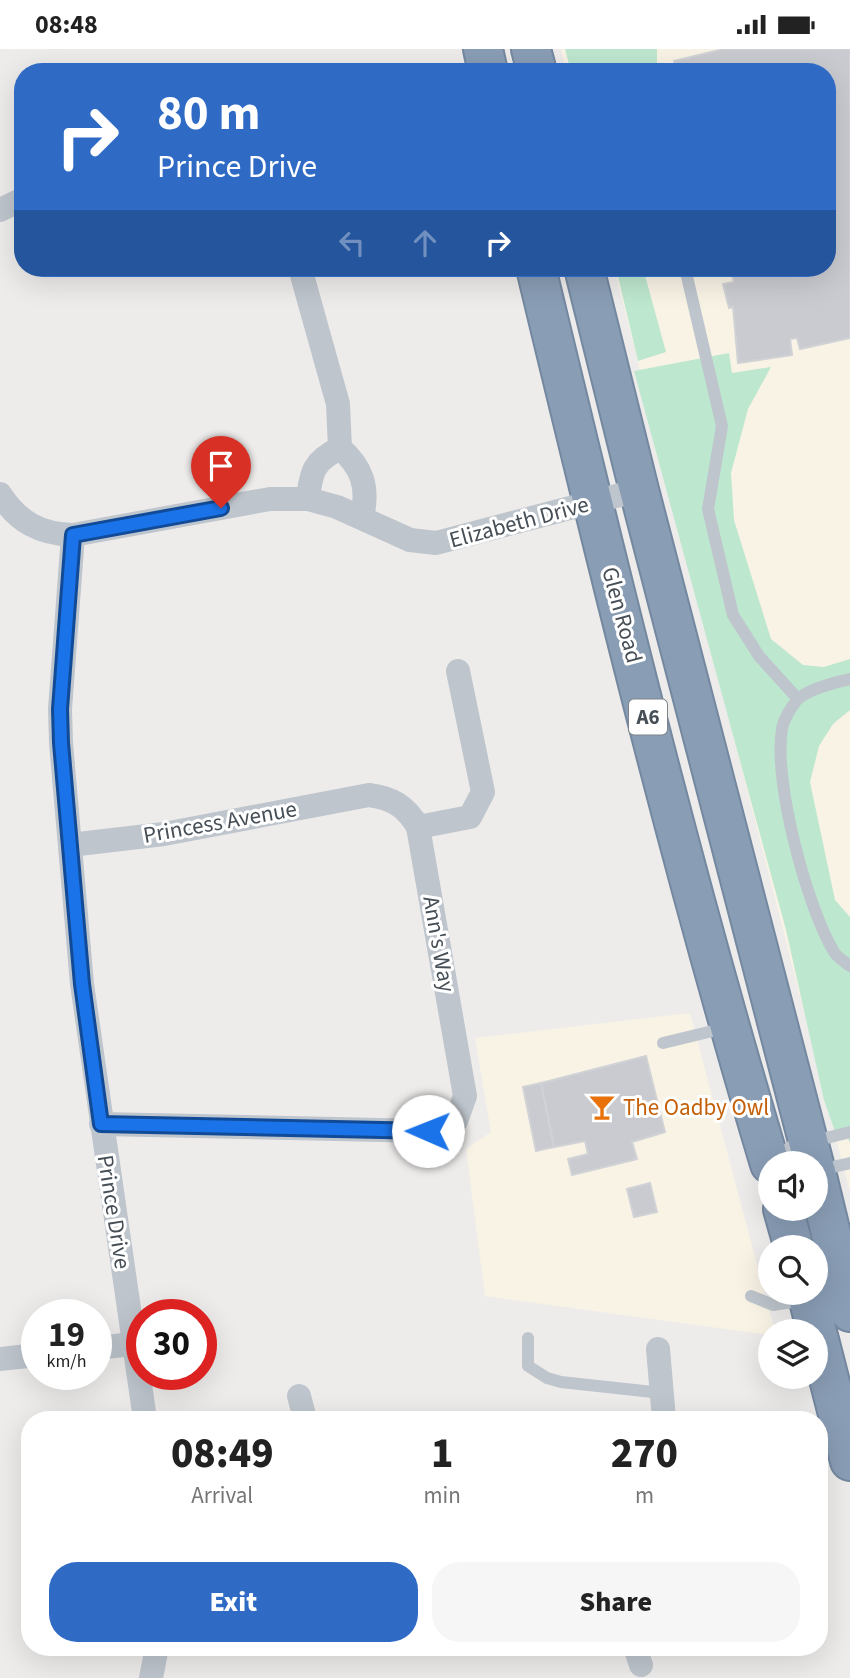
<!DOCTYPE html>
<style>
body{margin:0;font-family:"Source Sans 3",sans-serif;background:#f6f6f6;color:#222;height:100vh;display:flex;flex-direction:column;font-size:26px;white-space:nowrap}
*{box-sizing:border-box;margin:0}
p{font-size:23px;color:#767676}
.icon{flex:none;width:38px;height:38px;fill:none;stroke:currentColor;stroke-width:2;stroke-linecap:round;stroke-linejoin:round}
.map{position:relative;flex:1;overflow:hidden}
.panel{position:absolute;left:21px;top:1362px;width:807px;height:245px;display:flex;flex-direction:column;background:#fff;border-radius:28px;box-shadow:0 7px 28px #0002}
.panel>*{flex:none}
.top-card{position:absolute;left:14px;top:14px;width:822px;height:214px;border-radius:28px;box-shadow:0 7px 28px #0002;background:#2f6bc5;color:#fff;overflow:hidden}
.buttons{position:absolute;left:758px;top:1102px;display:grid;gap:14px}
.buttons a{display:grid;place-items:center;width:70px;height:70px;border-radius:50%;background:#fff;box-shadow:0 7px 28px #0002;font-size:35px}
.speed{position:absolute;left:21px;top:1250px;display:flex;gap:14px;font-size:35px;font-weight:700;text-align:center}
.speed>*{display:grid;place-content:center;width:91px;height:91px;border-radius:50%;background:#fff;box-shadow:0 7px 28px #0002;line-height:1}
.speed small{font-size:18px;font-weight:400}
.speed .limit{border:10px solid #d22;background:#fff;color:#111}
.pin{position:absolute;display:grid;place-items:center;width:60px;height:60px;color:#fff;margin:-72px -30px;border-radius:50% 50% 50% 0;rotate:-45deg;box-shadow:0 0 7px #0007}
.pin .icon{rotate:45deg}
.me{position:absolute;width:77px;margin:-38px;rotate:271deg;stroke-linejoin:round;filter:drop-shadow(0 0 5px #0008)}
.turn{display:flex;align-items:center;gap:24px;height:147px;padding:0 28px;font-size:32px}
.turn .icon{width:91px;height:91px;stroke-width:2.5}
.turn b{display:block;font-size:49px;line-height:60px}
.lanes{display:flex;align-items:center;height:66px;padding:0 28px;background:#0003;justify-content:center;gap:35px;direction:ltr}
.lanes .off{opacity:.35}
.eta{display:flex;justify-content:space-evenly;align-items:center;height:119px;text-align:center}
.eta b{font-size:42px;font-weight:800;line-height:49px}
.button{display:flex;gap:14px;margin-top:auto;padding:14px 28px}
.button a{flex:1;height:80px;border-radius:28px;background:#2f6bc5;color:#fff;font-size:28px;font-weight:800;line-height:80px;text-align:center}
.button a+a{background:#f6f6f6;color:#222}
.status{display:flex;justify-content:space-between;align-items:center;height:49px;padding:0 35px;background:#fff;direction:ltr}
.status svg{height:19px;fill:currentColor}
.map>svg:first-child{display:block}
.commercial{fill:#f8f3e5}
.green{fill:#bee7cf}
.building{fill:#cacbd0;stroke:#d0d2d6;stroke-width:2}
.lines{fill:none;stroke-linecap:round;stroke-linejoin:round}
.highway-casing{stroke:#7488a0;stroke-width:42}
.lane{stroke:#bec5cc;stroke-width:12}
.street{stroke:#bec5cc;stroke-width:24}
.highway{stroke:#899db5;stroke-width:38}
.route-casing{stroke:#114b97;stroke-width:18}
.route{stroke:#1a73e8;stroke-width:12}
.labels{text-anchor:middle;dominant-baseline:central;stroke-width:6;stroke-linejoin:round;paint-order:stroke}
.shield{fill:#fff;stroke:#7e8389;stroke-width:2}
.shield-label{font-size:21px;font-weight:bold;fill:#464e56}
.street-label{font-size:23px;fill:#464e56;stroke:#fff}
.food-label{font-size:23px;fill:#c56008;stroke:#fff;text-anchor:start}
</style>
<div class="status"><b>08:48</b><svg viewBox="0 0 49 12"><path d="M0 12V9h3v3zM5 12V6h3v6zM10 12V3h3v9zM15 12V0h3v12zM26 1h20v11H26zM47 4h2v5h-2z"/></svg></div>
<div class="map">
<svg width="850" height="1629" viewBox="0 0 850 1629">
<rect width="100%" height="100%" fill="#eeeceb"/>
<g class="commercial">
<path d="M561 0H850V1143L614 219H828V23H566Z"/>
<path d="M690 964 775 1283H770V1286L485 1247 466 1100 491 1083 475 989Z"/>
</g>
<g class="green">
<path d="M565 0H657V23H571Z"/>
<path d="M616 219H643L666 303 638 312Z"/>
<path d="M729 304 732 324 771 318 748 360 731 424 734 471 771 590 803 616 824 618 850 610V661L833 675 819 697 810 733 835 851 850 868V1094L848 1089 838 1091 824 1051 786 881 634 322Z"/>
</g>
<g class="building">
<path d="M724 0H850V289L800 300 797 289 790 290 792 306 738 314 733 258 729 259 723 235 734 233 731 219H828V23H678L674 12Z"/>
<path d="M646 1007 665 1083 632 1093 637 1110 572 1126 568 1110 588 1105 585 1092 554 1098 541 1034Z"/>
<path d="M541 1034 554 1098 536 1102 523 1038Z"/>
<path d="M650 1134 657 1163 634 1168 627 1140Z"/>
</g>
<g class="lines">
<defs>
<g id="highway">
<path d="M483 0 488 23"/>
<path d="M531 0 537 23"/>
<path d="M536 219C608 519 681 819 770 1115"/>
<path d="M584 219 639 441 814 1115"/>
<path d="M816 1123 850 1263"/>
<path d="M783 1160 794 1199"/>
<path d="M807 1244 850 1412"/>
</g>
</defs>
<use href="#highway" class="highway-casing"/>
<g class="lane">
<path d="M685 219 722 377 708 460 733 566 759 607 797 649"/>
<path d="M850 630C836 633 805 641 796 652 791 659 783 672 782 680 773 732 807 858 834 903 838 909 845 913 850 917"/>
<path d="M663 994 725 979"/>
<path d="M777 1112 790 1098 850 1083"/>
<path d="M820 1121 850 1114"/>
<path d="M751 1247 773 1256 804 1251"/>
<path d="M528 1289V1317L547 1329 561 1333 662 1344"/>
</g>
<g class="street">
<path d="M0 161 23 150"/>
<path d="M300 219 338 355 340 399C362 418 369 438 362 468"/>
<path d="M0 445C18 473 40 485 73 486L270 450H308L337 458 410 491 436 494 639 441"/>
<path d="M308 450C311 422 314 412 340 399"/>
<path d="M73 486 60 660 61 694 82 935 145 1370"/>
<path d="M418 778 470 768 483 743 458 622"/>
<path d="M70 796 164 785 369 746C392 749 406 757 418 778L465 1047 456 1072 428 1082 101 1075"/>
<path d="M96 1299 134 1295"/>
<path d="M658 1300 664 1370"/>
<path d="M0 1310 37 1306"/>
<path d="M299 1347 305 1370"/>
<path d="M635 1598 641 1616"/>
<path d="M151 1629 157 1598"/>
</g>
<use href="#highway" class="highway"/>
</g>
<g class="lines">
<defs>
<path id="route" d="M221 459 73 486 60 660 61 694 82 935 101 1075 428 1082"/>
</defs>
<use href="#route" class="route-casing"/>
<use href="#route" class="route"/>
</g>
<defs>
<symbol id="bar-bare" viewBox="-9 -9 18 18"><path d="M-6-5H6L.8 .8V4.5H3.5V6h-7V4.5H-.8V.8Z" fill="#e8710a" stroke="#fff" stroke-width="2.5" paint-order="stroke"/></symbol>
</defs>
<g fill-rule="evenodd">
<use href="#bar-bare" x="583" y="1039" width="38" height="38"/>
</g>
<g class="labels">
<rect class="shield" x="629" y="650.5" width="38" height="35" rx="5"/>
<g class="shield-label">
<text x="648" y="668">A6</text>
</g>
<g class="street-label">
<text transform="translate(519 473) rotate(-15)">Elizabeth Drive</text>
<text transform="translate(622 566) rotate(75)">Glen Road</text>
<text transform="translate(220 773) rotate(-10)">Princess Avenue</text>
<text transform="translate(439 895) rotate(80)">Ann's Way</text>
<text transform="translate(114 1163) rotate(81)">Prince Drive</text>
</g>
<g class="food-label">
<text x="623" y="1058">The Oadby Owl</text>
</g>
</g>
</svg>
<div class="buttons">
<a><svg class="icon" aria-label="sound" viewBox="0 0 24 24"><path d="M4 9h4l5-4v14l-5-4H4zM17 9q2 3 0 6"/></svg></a>
<a><svg class="icon" aria-label="search" viewBox="0 0 24 24"><circle cx="10" cy="10" r="6"/><path d="M15 15l6 6"/></svg></a>
<a><svg class="icon" aria-label="layers" viewBox="0 0 24 24"><path d="M12 4l9 5-9 5-9-5zM3 14l9 5 9-5"/></svg></a>
</div>
<div class="speed"><div>19<small>km/h</small></div><div class="limit">30</div></div>
<div class="pin" style="left:221px;top:459px;background:#d93025"><svg class="icon" aria-label="arrive" viewBox="0 0 24 24"><path d="M6 21V4h12l-3 4 3 4H6"/></svg></div>
<svg class="me" style="left:428px;top:1082px" viewBox="-20 -20 40 40"><circle r="19" fill="#fff"/><path d="M0-13L10 11 0 6-10 11z" fill="#1a73e8"/></svg>
<div class="top-card">
<div class="turn"><svg class="icon" aria-label="right" viewBox="0 0 24 24"><path d="M7 20v-9h11M14 6l5 5-5 5"/></svg><div><b>80 m</b>Prince Drive</div></div>
<div class="lanes"><svg class="icon off" aria-label="left" viewBox="0 0 24 24"><path d="M17 20v-9H6M10 6l-5 5 5 5"/></svg><svg class="icon off" aria-label="ahead" viewBox="0 0 24 24"><path d="M12 20V5M6 11l6-6 6 6"/></svg><svg class="icon" aria-label="right" viewBox="0 0 24 24"><path d="M7 20v-9h11M14 6l5 5-5 5"/></svg></div>
</div>
<section class="panel">
<div class="eta">
<div><b>08:49</b><p>Arrival</p></div>
<div><b>1</b><p>min</p></div>
<div><b>270</b><p>m</p></div>
</div>
<div class="button"><a>Exit</a><a>Share</a></div>
</section>
</div>
